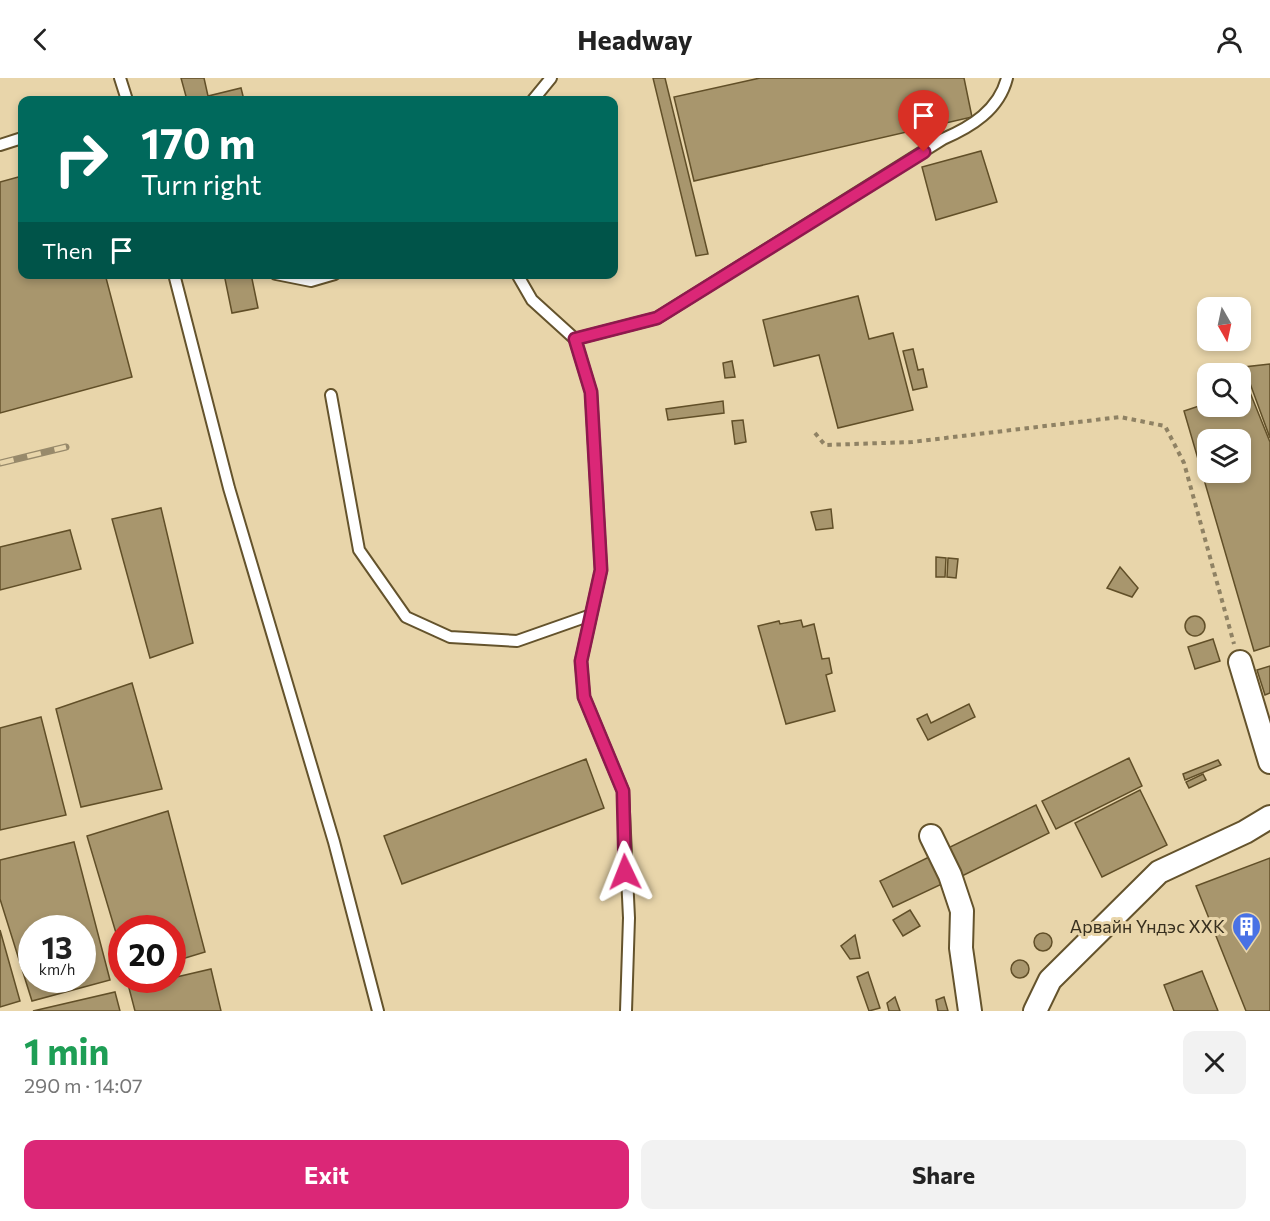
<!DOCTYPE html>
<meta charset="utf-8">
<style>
body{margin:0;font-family:Commissioner,sans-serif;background:#f2f2f2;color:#222;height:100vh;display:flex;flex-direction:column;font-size:22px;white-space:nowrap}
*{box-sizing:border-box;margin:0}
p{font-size:20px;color:#767676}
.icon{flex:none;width:33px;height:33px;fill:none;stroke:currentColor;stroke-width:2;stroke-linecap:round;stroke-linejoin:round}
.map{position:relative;height:933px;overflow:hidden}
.sheet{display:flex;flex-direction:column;background:#fff;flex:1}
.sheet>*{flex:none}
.guide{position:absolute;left:18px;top:18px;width:600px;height:183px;border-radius:12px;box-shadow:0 3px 9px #0003;background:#00695c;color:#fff;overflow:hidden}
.needle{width:39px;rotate:171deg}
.fabs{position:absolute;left:1197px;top:219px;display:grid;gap:12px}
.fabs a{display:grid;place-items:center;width:54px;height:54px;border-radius:12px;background:#fff;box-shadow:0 3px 9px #0003;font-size:30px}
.speed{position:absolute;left:18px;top:837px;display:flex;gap:12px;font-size:30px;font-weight:700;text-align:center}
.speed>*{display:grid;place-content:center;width:78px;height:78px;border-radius:50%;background:#fff;box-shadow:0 3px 9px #0003;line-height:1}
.speed small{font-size:15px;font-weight:400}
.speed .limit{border:9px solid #d22;background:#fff;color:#111}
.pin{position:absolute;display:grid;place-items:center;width:51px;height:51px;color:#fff;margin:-62px -26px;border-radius:50% 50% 50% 0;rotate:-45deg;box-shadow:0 0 6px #0007}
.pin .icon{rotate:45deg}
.me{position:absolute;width:66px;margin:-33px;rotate:358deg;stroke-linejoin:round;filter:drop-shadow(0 0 4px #0008)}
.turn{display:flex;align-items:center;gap:21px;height:126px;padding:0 24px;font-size:27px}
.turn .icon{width:78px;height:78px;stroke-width:2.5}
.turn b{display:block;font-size:42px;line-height:51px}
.then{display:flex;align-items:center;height:57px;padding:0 24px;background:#0003;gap:12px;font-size:22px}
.round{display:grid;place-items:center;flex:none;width:63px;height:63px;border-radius:12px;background:#f2f2f2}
.summary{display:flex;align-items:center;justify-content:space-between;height:102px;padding:0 24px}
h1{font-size:36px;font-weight:700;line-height:45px;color:#1e9e55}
.action{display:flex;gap:12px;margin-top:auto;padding:12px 24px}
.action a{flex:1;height:69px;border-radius:12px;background:#db2777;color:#fff;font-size:24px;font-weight:700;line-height:69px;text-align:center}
.action a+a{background:#f2f2f2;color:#222}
header{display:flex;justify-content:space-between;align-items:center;height:78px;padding:0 24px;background:#fff;font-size:27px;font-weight:700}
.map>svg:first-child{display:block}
.building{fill:#a8966d;stroke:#614f28;stroke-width:1.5;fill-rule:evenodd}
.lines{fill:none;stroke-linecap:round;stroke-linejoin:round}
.service-casing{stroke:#64532c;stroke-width:14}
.minor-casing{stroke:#64532c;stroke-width:26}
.path{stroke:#8f8264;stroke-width:4;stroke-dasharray:4.5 4.5;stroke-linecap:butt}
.service{stroke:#fff;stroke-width:10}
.minor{stroke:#fff;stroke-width:22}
.rail-casing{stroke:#988a6b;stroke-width:7}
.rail{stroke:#e8d5aa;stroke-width:4.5;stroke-dasharray:14;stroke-linecap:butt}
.route-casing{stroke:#8e194d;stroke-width:15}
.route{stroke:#db2777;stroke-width:10}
.labels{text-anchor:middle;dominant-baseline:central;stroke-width:6;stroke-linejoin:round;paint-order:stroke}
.poi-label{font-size:18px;fill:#38301f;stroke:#e8d5aa;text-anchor:end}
</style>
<header><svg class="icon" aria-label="back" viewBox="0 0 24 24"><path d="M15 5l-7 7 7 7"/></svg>Headway<svg class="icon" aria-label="person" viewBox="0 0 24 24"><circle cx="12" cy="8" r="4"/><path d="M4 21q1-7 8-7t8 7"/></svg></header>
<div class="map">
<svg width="1270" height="933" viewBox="0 0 1270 933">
<rect width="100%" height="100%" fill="#e8d5aa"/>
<g class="building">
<path d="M181 0H204L208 18 241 10 244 22H187Z"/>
<path d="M653 0H665L708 176 696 178Z"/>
<path d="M760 0H964L972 39 694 103 674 19Z"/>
<path d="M981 73 997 124 936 142 922 89Z"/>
<path d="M22 98V196H105L132 299 0 335V104Z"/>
<path d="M224 196H251L258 230 232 235Z"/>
<path d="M858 218 869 261 893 255 913 332 838 350 819 277 774 288 763 242Z"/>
<path d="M913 271 918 292 923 291 927 309 913 312 903 273Z"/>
<path d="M732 283 735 299 725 300 723 285Z"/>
<path d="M1270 286V360L1244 289Z"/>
<path d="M1249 312 1270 364V568L1254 573 1184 333 1208 325V328H1240V315ZM1208 362H1240V394H1208Z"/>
<path d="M723 323 724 335 668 342 666 331Z"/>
<path d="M743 342 746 364 735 366 732 343Z"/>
<path d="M161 430 193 565 150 580 112 441Z"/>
<path d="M831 431 833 450 816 452 811 434Z"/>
<path d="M70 452 81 491 0 512V469Z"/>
<path d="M936 479 946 480 945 499H936Z"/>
<path d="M948 480 958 481 956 500 947 499Z"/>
<path d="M1120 489 1138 510 1132 519 1107 510Z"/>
<circle cx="1195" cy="548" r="10"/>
<path d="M801 542 803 549 814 546 822 581 829 580 832 595 826 597 835 633 786 646 758 548 779 543 780 546Z"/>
<path d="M1213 561 1220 583 1195 591 1188 569Z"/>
<path d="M1270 588V615L1265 617 1257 592Z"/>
<path d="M132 605 162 711 81 729 56 631Z"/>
<path d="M969 626 975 639 928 662 917 641 927 636 931 645Z"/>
<path d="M41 639 66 737 0 752V650Z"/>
<path d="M1129 680 1142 708 1056 751 1042 723Z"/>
<path d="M586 681 604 730 402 806 384 758Z"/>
<path d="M1218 682 1221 687 1185 702 1183 696Z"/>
<path d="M1203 696 1206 702 1189 710 1186 704Z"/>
<path d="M1140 712 1167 767 1102 799 1075 745Z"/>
<path d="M1036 727 1049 755 962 798 948 770Z"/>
<path d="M168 733 205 874 172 884V850H122V875L87 758Z"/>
<path d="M74 764 110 902 32 923 0 821V782ZM32 850H82V902H32Z"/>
<path d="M929 779 942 806 893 829 880 803Z"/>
<path d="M1270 780V933H1246L1196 808Z"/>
<path d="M910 832 920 848 903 858 893 842Z"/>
<path d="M0 852 20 923 0 929Z"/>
<circle cx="1043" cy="864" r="9"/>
<path d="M855 857 860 880 850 881 841 868Z"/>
<circle cx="1020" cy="891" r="9"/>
<path d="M211 891 221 933H135L129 910Z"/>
<path d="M1202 893 1218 933H1174L1164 907Z"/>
<path d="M868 894 880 930 869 933 857 899Z"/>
<path d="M115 914 120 933H33Z"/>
<path d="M895 919 900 933H889L887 925Z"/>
<path d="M944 919 948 933H938L936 922Z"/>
</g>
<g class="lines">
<defs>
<g id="service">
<path d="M120 0 127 22"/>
<path d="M533 22 551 0"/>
<path d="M0 67 22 60"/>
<path d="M174 196 229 410 334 764 378 933"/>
<path d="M276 196 311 203 335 196"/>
<path d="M517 196 532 222 575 261 591 314 601 492 581 583 584 619 623 713 629 840 626 933"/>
<path d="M575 261 657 240 943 61C971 49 999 32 1007 0"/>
<path d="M331 317 359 472 406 539 450 559 517 563 591 537"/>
</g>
<g id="minor">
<path d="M1240 584 1270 684"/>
<path d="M931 758 950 797 962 833 961 870 970 933"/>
<path d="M1035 933 1050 902 1159 794 1245 754 1270 739"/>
</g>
</defs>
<use href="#service" class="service-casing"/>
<use href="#minor" class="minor-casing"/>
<path class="path" d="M815 355 825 367 912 364 1120 339 1165 348 1184 385 1234 566"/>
<use href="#service" class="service"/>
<use href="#minor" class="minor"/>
<defs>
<path id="rail" d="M0 385 66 369"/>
</defs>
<use href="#rail" class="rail-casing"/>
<use href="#rail" class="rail"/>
</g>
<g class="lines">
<defs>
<path id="route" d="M625 794 623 713 584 619 581 583 601 492 591 314 575 261 657 240 924 74"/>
</defs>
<use href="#route" class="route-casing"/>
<use href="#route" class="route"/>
</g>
<defs>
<symbol id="building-pin" viewBox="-11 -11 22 30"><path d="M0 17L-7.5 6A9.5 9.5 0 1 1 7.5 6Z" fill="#4972e5" stroke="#e8d5aa"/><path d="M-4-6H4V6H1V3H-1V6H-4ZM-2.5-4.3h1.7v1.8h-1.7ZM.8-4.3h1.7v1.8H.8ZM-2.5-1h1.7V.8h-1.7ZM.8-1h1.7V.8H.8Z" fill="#fff"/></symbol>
</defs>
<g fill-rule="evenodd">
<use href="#building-pin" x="1230" y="832" width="33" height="45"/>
</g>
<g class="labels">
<g class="poi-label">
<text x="1225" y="848">Арвайн Үндэс ХХК</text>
</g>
</g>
</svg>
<div class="fabs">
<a><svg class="needle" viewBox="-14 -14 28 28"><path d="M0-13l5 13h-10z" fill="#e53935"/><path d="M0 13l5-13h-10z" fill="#767676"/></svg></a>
<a><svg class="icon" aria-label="search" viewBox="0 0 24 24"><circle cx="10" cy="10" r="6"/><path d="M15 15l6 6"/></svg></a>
<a><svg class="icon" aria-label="layers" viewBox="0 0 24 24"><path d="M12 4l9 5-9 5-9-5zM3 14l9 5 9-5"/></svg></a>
</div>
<div class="speed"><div>13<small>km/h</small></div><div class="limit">20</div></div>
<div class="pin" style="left:924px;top:74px;background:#d93025"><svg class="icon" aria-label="arrive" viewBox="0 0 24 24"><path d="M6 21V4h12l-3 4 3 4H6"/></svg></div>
<svg class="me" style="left:625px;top:794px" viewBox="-20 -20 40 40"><path d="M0-17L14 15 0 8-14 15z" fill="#db2777" stroke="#fff" stroke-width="4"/></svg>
<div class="guide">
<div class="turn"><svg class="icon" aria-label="right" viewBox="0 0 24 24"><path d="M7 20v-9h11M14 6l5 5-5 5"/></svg><div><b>170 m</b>Turn right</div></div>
<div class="then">Then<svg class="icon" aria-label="arrive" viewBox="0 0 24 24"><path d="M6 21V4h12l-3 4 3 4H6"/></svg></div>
</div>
</div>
<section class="sheet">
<div class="summary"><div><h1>1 min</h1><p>290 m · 14:07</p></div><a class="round"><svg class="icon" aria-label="close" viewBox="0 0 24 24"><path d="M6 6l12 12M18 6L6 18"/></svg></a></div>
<div class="action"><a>Exit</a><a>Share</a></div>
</section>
